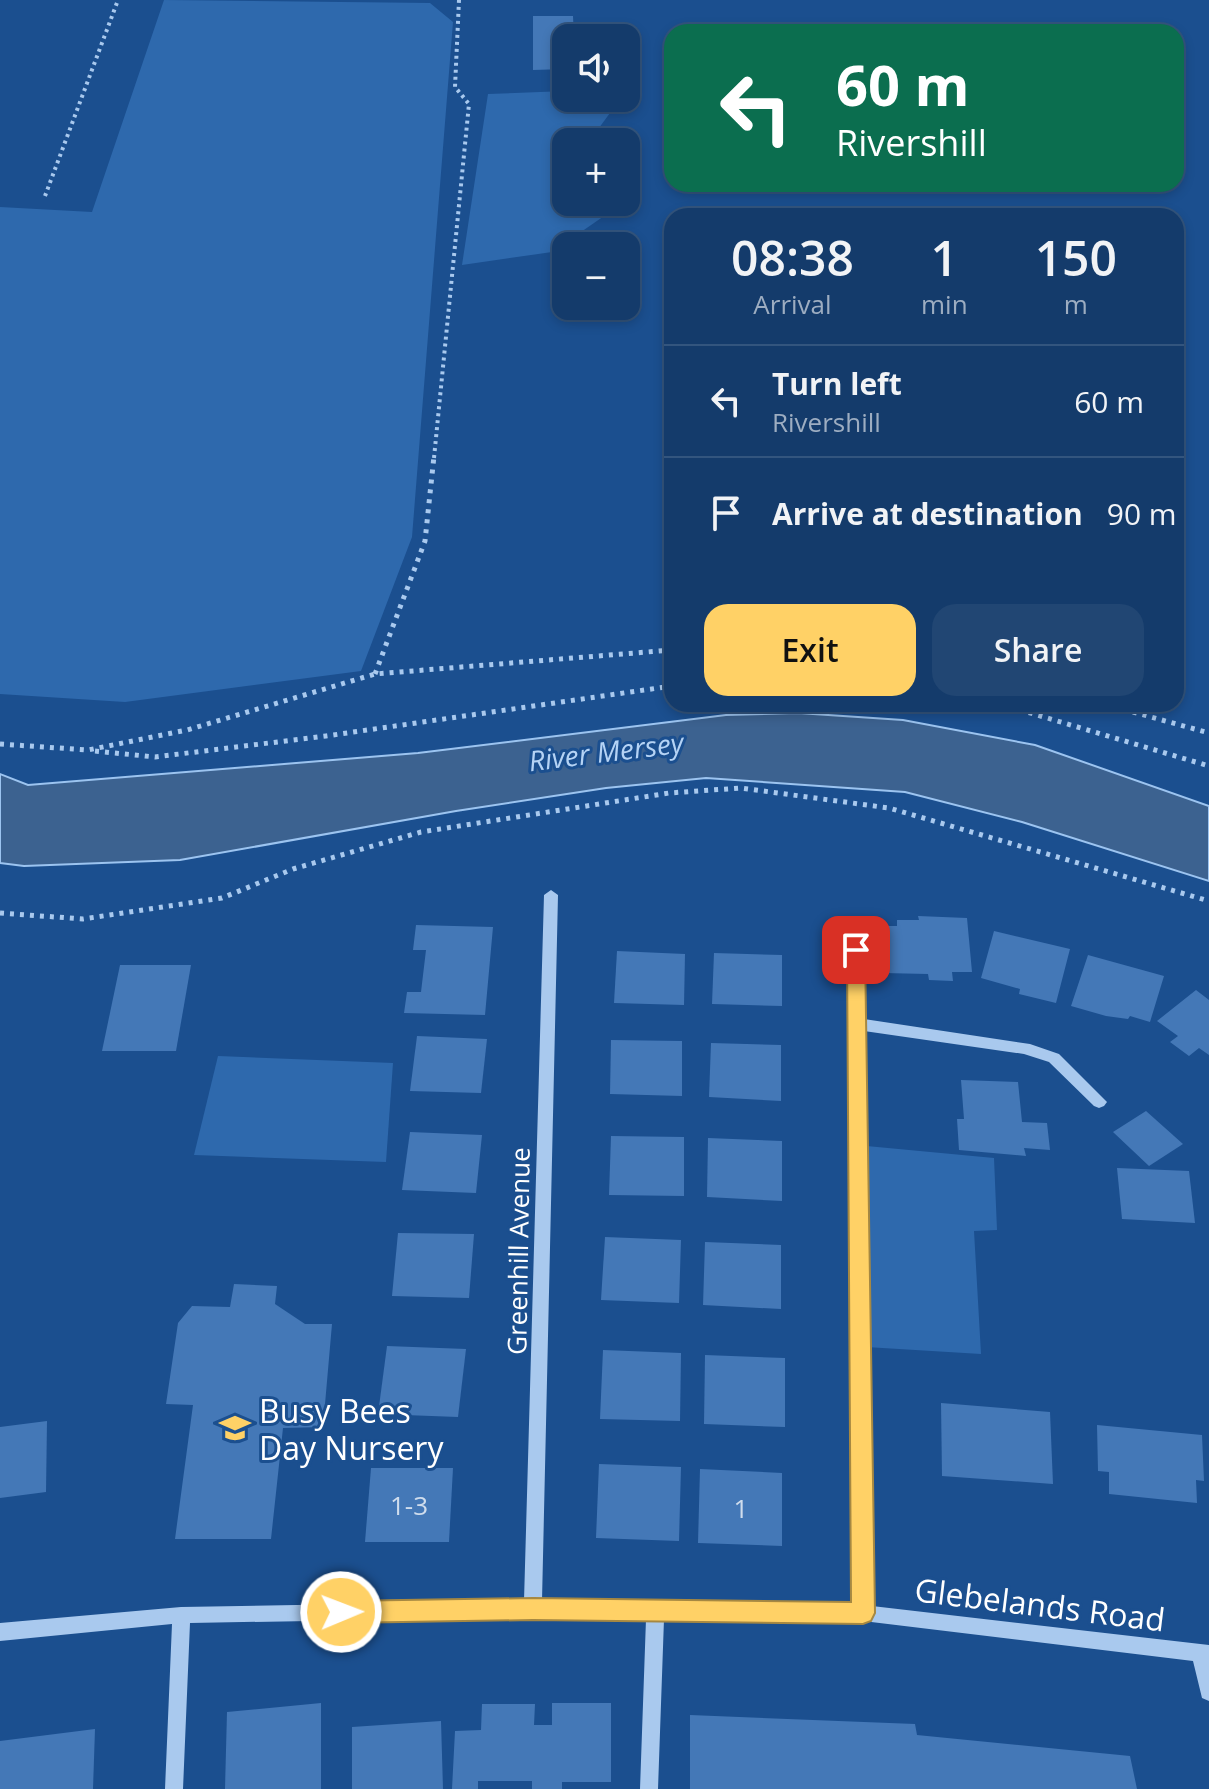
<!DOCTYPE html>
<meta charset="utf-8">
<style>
body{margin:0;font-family:"Open Sans",sans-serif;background:#214673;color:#f1f3f6;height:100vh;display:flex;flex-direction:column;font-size:30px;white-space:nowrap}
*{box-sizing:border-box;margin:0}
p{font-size:26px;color:#9dadc1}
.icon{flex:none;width:44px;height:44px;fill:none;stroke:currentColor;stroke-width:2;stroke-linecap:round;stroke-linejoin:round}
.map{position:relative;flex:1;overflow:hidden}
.details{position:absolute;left:664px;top:208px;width:520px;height:504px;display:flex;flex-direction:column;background:#143b6b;border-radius:24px;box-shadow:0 4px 12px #0003,0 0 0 2px #33557e}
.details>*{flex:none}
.top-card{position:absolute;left:664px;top:24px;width:520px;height:168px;border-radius:24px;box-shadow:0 4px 12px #0003,0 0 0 2px #33557e;background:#0b6e4f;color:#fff;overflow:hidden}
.tools{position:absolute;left:552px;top:24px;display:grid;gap:16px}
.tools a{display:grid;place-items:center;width:88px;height:88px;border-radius:16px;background:#143b6b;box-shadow:0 4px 12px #0003,0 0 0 2px #33557e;font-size:40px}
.pin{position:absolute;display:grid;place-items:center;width:68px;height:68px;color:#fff;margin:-34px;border-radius:16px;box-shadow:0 4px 12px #0006}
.me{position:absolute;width:88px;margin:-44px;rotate:89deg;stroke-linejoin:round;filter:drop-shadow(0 0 6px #0008)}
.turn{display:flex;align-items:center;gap:28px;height:168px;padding:0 40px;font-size:36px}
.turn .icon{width:104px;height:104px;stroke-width:2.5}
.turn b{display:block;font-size:56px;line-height:68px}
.eta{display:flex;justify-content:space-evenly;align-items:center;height:136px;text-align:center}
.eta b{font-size:48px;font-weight:600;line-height:56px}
.primary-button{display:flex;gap:16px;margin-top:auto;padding:16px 40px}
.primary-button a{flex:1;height:92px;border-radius:24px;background:#ffd166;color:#111;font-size:32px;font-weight:600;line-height:92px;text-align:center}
.primary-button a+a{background:#214673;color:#f1f3f6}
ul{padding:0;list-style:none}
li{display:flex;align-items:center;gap:24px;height:112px;padding:0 40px;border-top:2px solid #33557e}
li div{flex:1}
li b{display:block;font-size:30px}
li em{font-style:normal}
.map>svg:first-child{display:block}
.green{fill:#2e69ad}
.water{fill:#3c6290;stroke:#9cc4f0;stroke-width:2}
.building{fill:#4478b7}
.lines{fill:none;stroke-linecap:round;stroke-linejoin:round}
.path-far1{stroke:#a9c9ee;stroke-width:4;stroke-dasharray:3 4;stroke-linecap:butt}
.path{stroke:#a9c9ee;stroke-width:5;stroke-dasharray:4 6;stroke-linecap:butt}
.minor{fill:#a9c9ee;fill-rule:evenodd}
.route{fill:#ffd166;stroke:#a68842;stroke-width:2}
.labels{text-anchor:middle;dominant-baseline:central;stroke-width:6;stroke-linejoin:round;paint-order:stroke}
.street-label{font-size:26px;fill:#fff;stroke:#1b4f8f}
.near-number-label{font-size:26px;fill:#d0dded}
.water-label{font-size:28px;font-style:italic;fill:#b5d3f5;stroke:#1b4f8f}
.near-poi-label{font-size:32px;fill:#fff;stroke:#1b4f8f;text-anchor:start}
.near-street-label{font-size:32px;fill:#fff;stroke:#1b4f8f}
</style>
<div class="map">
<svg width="1209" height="1789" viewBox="0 0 1209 1789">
<rect width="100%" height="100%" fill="#1b4f8f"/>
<g class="green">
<path d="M164 0 430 3 453 22 412 537 361 671 125 702 0 694V207L92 212Z"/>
<path d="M566 91V98H621L596 132 606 142H566V202H610L607 214 552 252 462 265 488 94Z"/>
<path d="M218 1056 393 1063 386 1162 194 1155Z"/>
<path d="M856 1145 994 1158 997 1230 974 1231 981 1354 866 1347Z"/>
</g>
<path class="water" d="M798 713 903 720 1035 745 1209 806V881L1022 822 905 792 706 778 606 788 456 811 180 860 24 866 0 863V774L28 785 418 753 726 715Z"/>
<g class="building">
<path d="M533 16H573L574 38H566V69L533 70Z"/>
<path d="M918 916 967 918 972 972H952L953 981 929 980 928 974 883 973 880 926H897V920H919Z"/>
<path d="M416 925 493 927 485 1015 404 1013 407 992H421L426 950H413Z"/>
<path d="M994 931 1070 949 1056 1003 1019 994 1020 989 981 978Z"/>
<path d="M617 951 685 954 684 1005 614 1003Z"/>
<path d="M714 953 782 955V1006L712 1004Z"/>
<path d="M1088 955 1164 976 1150 1022 1130 1016 1128 1019 1106 1016 1071 1006Z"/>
<path d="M120 965H191L176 1051H102Z"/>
<path d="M1196 990 1209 1000V1055L1199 1048 1189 1056 1170 1042 1178 1036 1157 1021Z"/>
<path d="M417 1036 487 1039 481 1093 410 1091Z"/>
<path d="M611 1040 682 1041V1096L610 1094Z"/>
<path d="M711 1043 781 1045V1101L709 1097Z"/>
<path d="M961 1080 1018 1082 1022 1122 1047 1123 1050 1150 1024 1148 1026 1156 959 1150 957 1119H964Z"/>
<path d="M1146 1111 1183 1144 1149 1166 1113 1132Z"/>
<path d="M410 1132 482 1135 476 1193 402 1190Z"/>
<path d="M611 1136 684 1137V1196L609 1195Z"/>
<path d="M708 1138 782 1141V1201L707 1197Z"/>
<path d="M1117 1168 1189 1171 1195 1223 1122 1219Z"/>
<path d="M398 1233 474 1234 469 1298 392 1296Z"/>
<path d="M605 1237 681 1240 679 1303 601 1300Z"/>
<path d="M705 1242 781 1245V1309L703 1305Z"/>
<path d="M234 1284 277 1286 275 1304 305 1324H332L323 1427 283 1428 271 1539H175L193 1405 166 1404 178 1323 192 1306 230 1307Z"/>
<path d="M387 1346 466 1349 458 1417 378 1414Z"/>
<path d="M603 1350 681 1353 680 1421 600 1419Z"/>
<path d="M705 1355 785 1358V1427L704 1424Z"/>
<path d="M941 1403 1050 1412 1053 1484 942 1476Z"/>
<path d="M47 1421 46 1492 0 1498V1427Z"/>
<path d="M1097 1425 1202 1435 1204 1481 1196 1480 1197 1503 1109 1494V1472L1098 1471Z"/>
<path d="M599 1464 681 1467 679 1541 596 1538Z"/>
<path d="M371 1468H453L449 1542H365Z"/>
<path d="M700 1469 782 1473V1546L698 1543Z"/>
<path d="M321 1703V1789H225L227 1712Z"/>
<path d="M552 1703H611V1782H562V1789H532V1781H478V1789H452L455 1731 481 1730 482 1704H535L534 1725H552Z"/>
<path d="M690 1715 915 1724 917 1735 1130 1756 1137 1789H690Z"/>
<path d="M441 1721 443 1789H352V1727Z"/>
<path d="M95 1729 93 1789H0V1741Z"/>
</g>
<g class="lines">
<g class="path-far1">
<path d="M45 196 118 0"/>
<path d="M434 458 469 104 455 87 459 0"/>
</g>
<g class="path">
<path d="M375 674 425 541 434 456"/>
<path d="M1000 704 1209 766"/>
<path d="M1104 704 1209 733"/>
<path d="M0 744 88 750 187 730 375 674 672 650"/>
<path d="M95 751 155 757 326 736 672 686"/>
<path d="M0 913 83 919 222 898 293 869 421 832 669 793 741 788 889 808 1209 901"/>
</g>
<path class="minor" d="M551 890 558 895 542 1601 854 1604 849 950 851 946H861L863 950 864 1019 1030 1044 1059 1054 1107 1102 1104 1106 1099 1108 1094 1106 1049 1062 1024 1054 864 1031 872 1606 1209 1645V1701L1202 1698 1193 1661 863 1621 664 1619 658 1789H640L646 1619 533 1617 190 1623 183 1789H165L172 1624 0 1641V1623L181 1607 524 1601 544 895Z"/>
</g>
<path class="route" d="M856 943 865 950 875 1613 871 1621 863 1624 533 1620 341 1623 333 1620 330 1612 333 1605 341 1601 533 1598 851 1602 847 950Z"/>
<defs>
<symbol id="school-bare" viewBox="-9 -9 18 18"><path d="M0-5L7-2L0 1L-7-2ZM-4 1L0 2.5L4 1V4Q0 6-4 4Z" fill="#ffd166" stroke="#1b4f8f" stroke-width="2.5" paint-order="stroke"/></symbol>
</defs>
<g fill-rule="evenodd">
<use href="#school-bare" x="213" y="1406" width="44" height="44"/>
</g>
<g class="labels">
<g class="street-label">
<text transform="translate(518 1251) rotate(-89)">Greenhill Avenue</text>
</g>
<g class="near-number-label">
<text x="409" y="1505">1-3</text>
<text x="741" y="1508">1</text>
</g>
<g class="water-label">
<text transform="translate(606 751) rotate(-7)">River Mersey</text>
</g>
<g class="near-poi-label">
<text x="259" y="1410">Busy Bees<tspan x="259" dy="37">Day Nursery</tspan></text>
</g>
<g class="near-street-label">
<text transform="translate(1040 1604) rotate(7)">Glebelands Road</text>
</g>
</g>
</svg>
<div class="tools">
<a><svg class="icon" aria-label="sound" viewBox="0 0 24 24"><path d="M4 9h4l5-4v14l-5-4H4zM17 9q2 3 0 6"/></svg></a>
<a>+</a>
<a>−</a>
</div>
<div class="pin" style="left:856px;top:950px;background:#d93025"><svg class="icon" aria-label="arrive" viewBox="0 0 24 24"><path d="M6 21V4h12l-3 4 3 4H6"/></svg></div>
<svg class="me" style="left:341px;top:1612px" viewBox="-20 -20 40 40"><circle r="17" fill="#ffd166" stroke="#fff" stroke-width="3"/><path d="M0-11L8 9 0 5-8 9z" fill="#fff"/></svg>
<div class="top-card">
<div class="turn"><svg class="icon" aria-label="left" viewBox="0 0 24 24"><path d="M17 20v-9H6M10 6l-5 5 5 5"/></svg><div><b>60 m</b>Rivershill</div></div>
</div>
<section class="details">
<div class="eta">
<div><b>08:38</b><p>Arrival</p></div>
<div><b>1</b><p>min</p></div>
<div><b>150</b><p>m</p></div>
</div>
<ul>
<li><svg class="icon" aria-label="left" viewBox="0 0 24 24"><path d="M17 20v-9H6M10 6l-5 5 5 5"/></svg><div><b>Turn left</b><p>Rivershill</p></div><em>60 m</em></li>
<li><svg class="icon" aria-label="arrive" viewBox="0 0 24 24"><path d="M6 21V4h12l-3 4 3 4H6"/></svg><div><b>Arrive at destination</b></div><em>90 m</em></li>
</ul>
<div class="primary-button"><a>Exit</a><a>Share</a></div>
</section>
</div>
